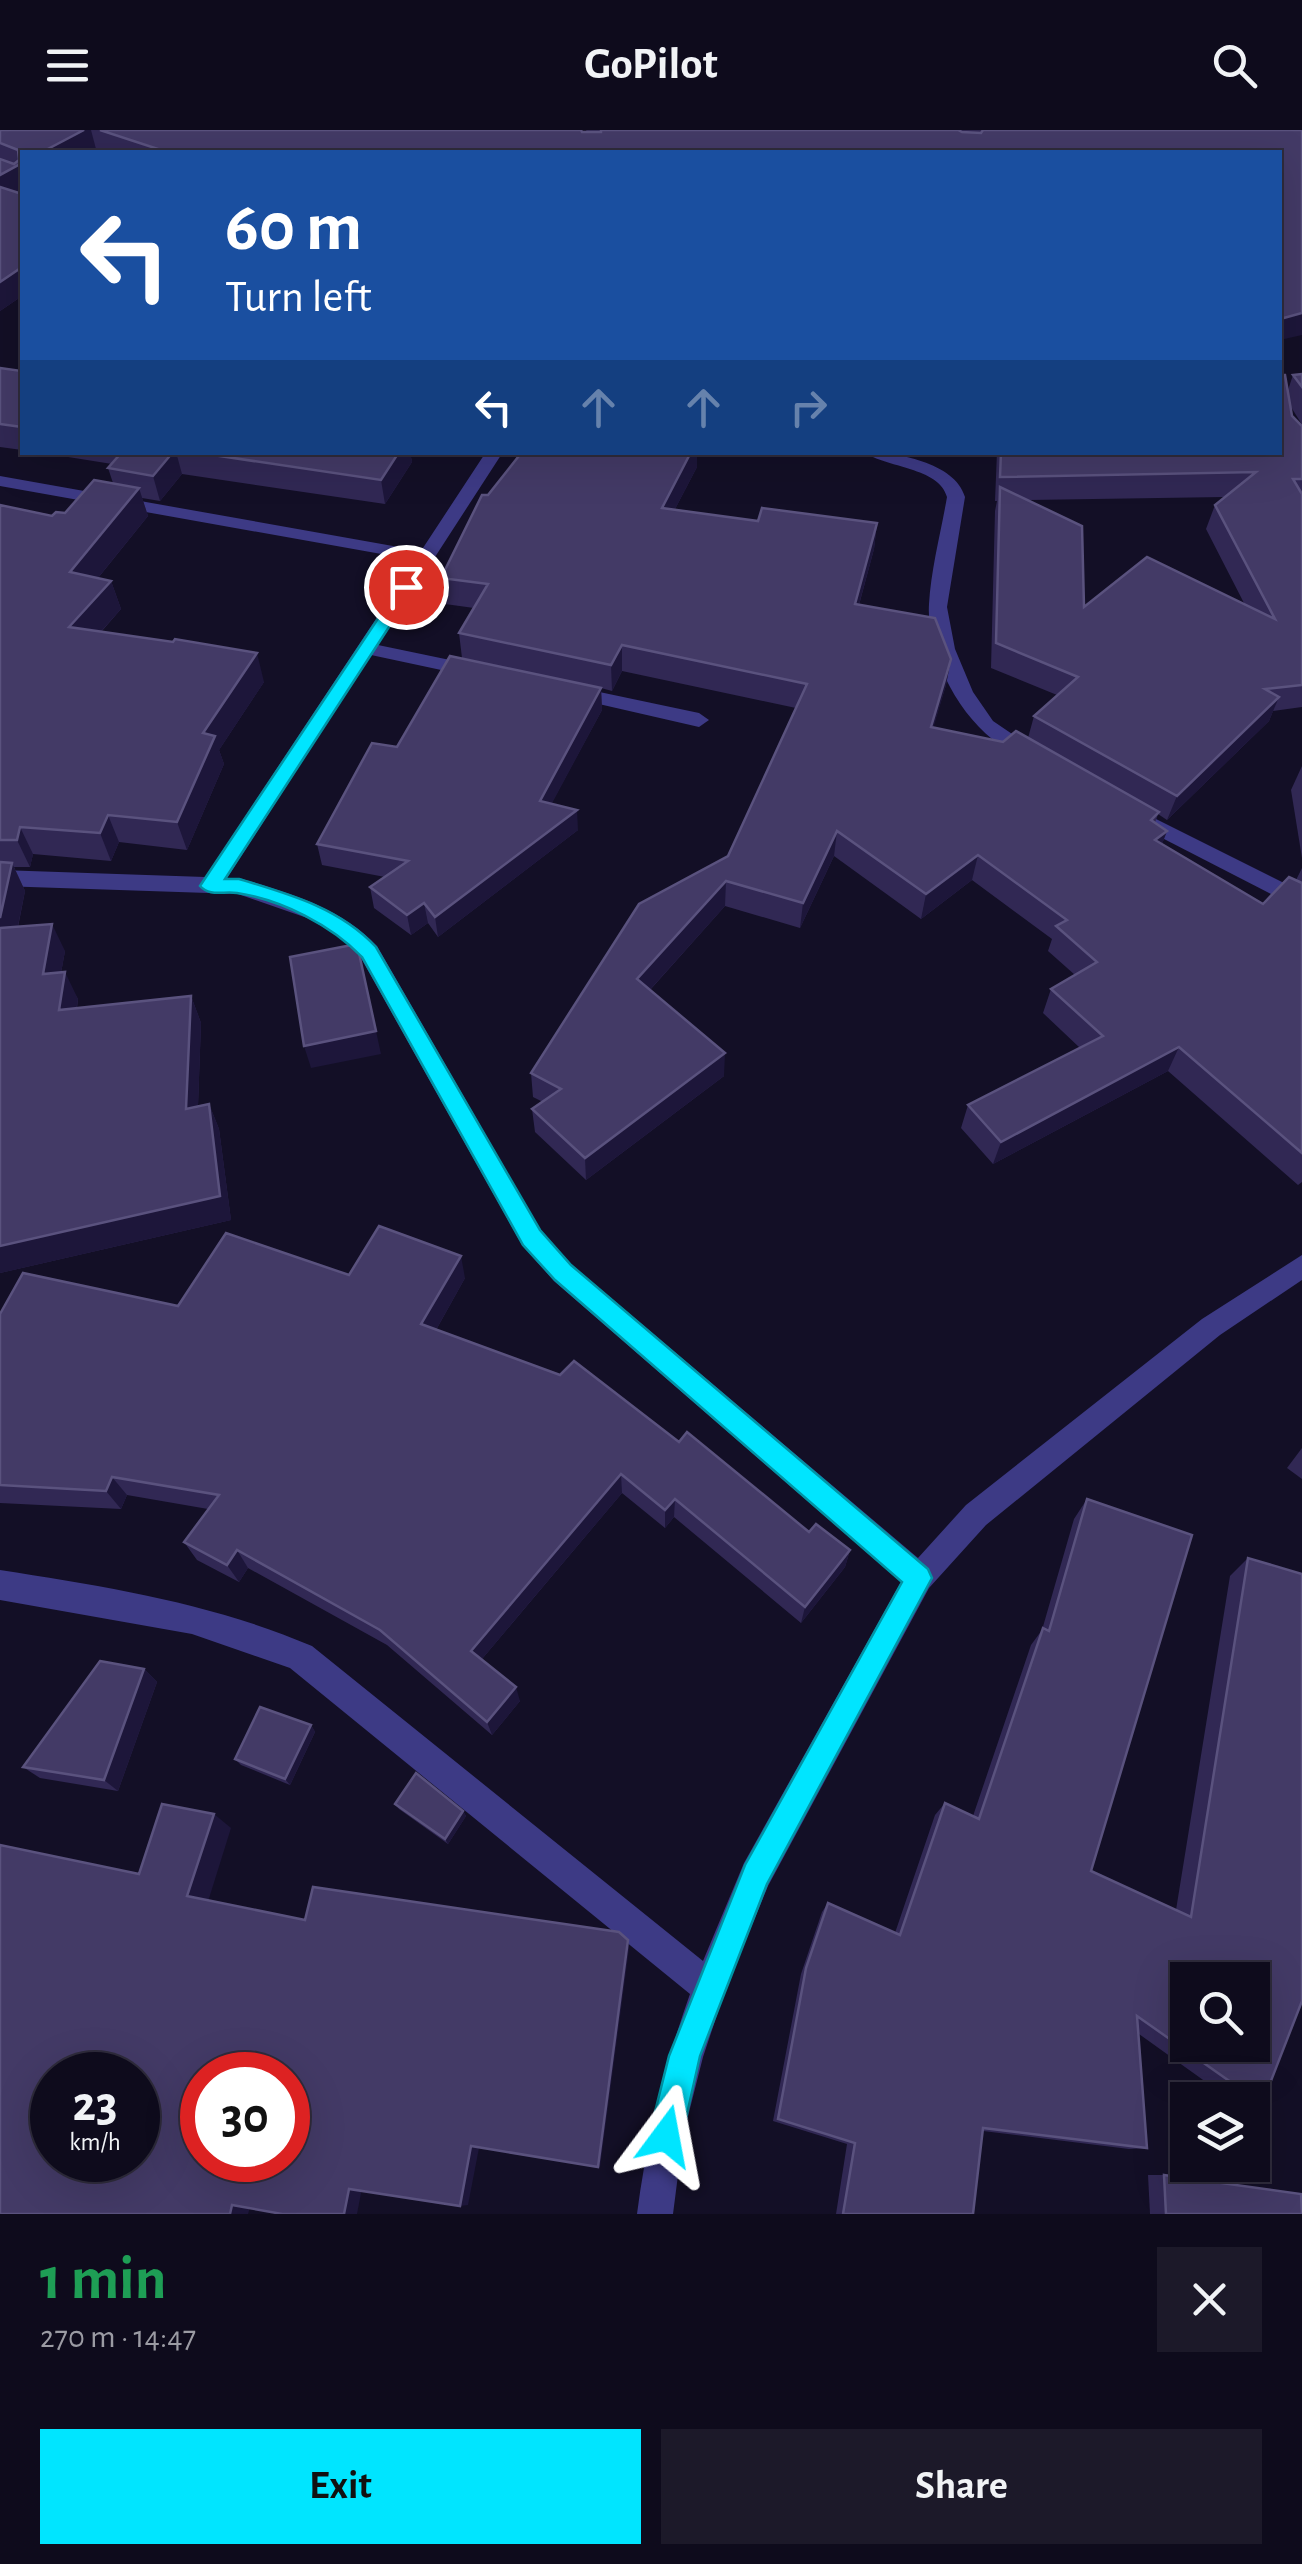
<!DOCTYPE html>
<meta charset="utf-8">
<style>
body{margin:0;font-family:"Alegreya Sans",sans-serif;background:#1c1929;color:#f1f3f6;height:100vh;display:flex;flex-direction:column;font-size:38px;white-space:nowrap}
*{box-sizing:border-box;margin:0}
p{font-size:32px;color:#9b9ba3}
.icon{flex:none;width:55px;height:55px;fill:none;stroke:currentColor;stroke-width:2;stroke-linecap:round;stroke-linejoin:round}
.map{position:relative;height:2084px;overflow:hidden}
.drawer{display:flex;flex-direction:column;background:#0e0b1c;flex:1}
.drawer>*{flex:none}
.banner{position:absolute;left:20px;top:20px;width:1262px;height:305px;border-radius:0px;box-shadow:0 10px 40px #0002,0 0 0 2px #2e2b3b;background:#1a4fa0;color:#fff;overflow:hidden}
.fabs{position:absolute;left:1170px;top:1832px;display:grid;gap:20px}
.fabs a{display:grid;place-items:center;width:100px;height:100px;border-radius:0px;background:#0e0b1c;box-shadow:0 10px 40px #0002,0 0 0 2px #2e2b3b;font-size:50px}
.speed{position:absolute;left:30px;top:1922px;display:flex;gap:20px;font-size:50px;font-weight:700;text-align:center}
.speed>*{display:grid;place-content:center;width:130px;height:130px;border-radius:50%;background:#0e0b1c;box-shadow:0 10px 40px #0002,0 0 0 2px #2e2b3b;line-height:1}
.speed small{font-size:25px;font-weight:400}
.speed .limit{border:15px solid #d22;background:#fff;color:#111}
.pin{position:absolute;display:grid;place-items:center;width:85px;height:85px;color:#fff;margin:-42px;border:5px solid #fff;border-radius:50%;box-shadow:0 2px 10px #0007}
.me{position:absolute;width:110px;margin:-55px;rotate:13deg;stroke-linejoin:round;filter:drop-shadow(0 0 8px #0008)}
.turn{display:flex;align-items:center;gap:35px;height:210px;padding:0 40px;font-size:45px}
.turn .icon{width:130px;height:130px;stroke-width:2.5}
.turn b{display:block;font-size:70px;line-height:85px}
.lanes{display:flex;align-items:center;height:95px;padding:0 40px;background:#0003;justify-content:center;gap:50px;direction:ltr}
.lanes .off{opacity:.35}
.round{display:grid;place-items:center;flex:none;width:105px;height:105px;border-radius:0px;background:#1c1929}
.summary{display:flex;align-items:center;justify-content:space-between;height:170px;padding:0 40px}
h1{font-size:60px;font-weight:600;line-height:75px;color:#1e9e55}
.primary-button{display:flex;gap:20px;margin-top:auto;padding:20px 40px}
.primary-button a{flex:1;height:115px;border-radius:0px;background:#00e5ff;color:#111;font-size:40px;font-weight:600;line-height:115px;text-align:center}
.primary-button a+a{background:#1c1929;color:#f1f3f6}
header{display:flex;justify-content:space-between;align-items:center;height:130px;padding:0 40px;background:#0e0b1c;font-size:45px;font-weight:600}
.map>svg:first-child{display:block}
.lines{fill:none;stroke-linecap:round;stroke-linejoin:round}
.minor{fill:#3d3a85;fill-rule:evenodd}
.wall{fill:#312854;fill-rule:evenodd}
.shaded-wall{fill:#1d163a}
.building{fill:#433a66;stroke:#5a527e;stroke-width:2.5;fill-rule:evenodd}
.route{fill:#00e5ff;stroke:#0095a6;stroke-width:2.5}
</style>
<header><svg class="icon" aria-label="menu" viewBox="0 0 24 24"><path d="M4 6h16M4 12h16M4 18h16"/></svg>GoPilot<svg class="icon" aria-label="search" viewBox="0 0 24 24"><circle cx="10" cy="10" r="6"/><path d="M15 15l6 6"/></svg></header>
<div class="map">
<svg width="1302" height="2084" viewBox="0 0 1302 2084">
<rect width="100%" height="100%" fill="#130f26"/>
<g class="lines">
<g class="minor">
<path d="M486 322H503L378 515 474 535 484 541 474 547 371 525 227 748H239C289 763 340 777 377 816L540 1099 572 1135 918 1428 966 1375 1202 1189 1302 1125V1150L1220 1205 986 1395 929 1458 768 1756 726 1858 703 1927 683 2006 673 2084H637C647 2008 664 1937 690 1864L290 1538 192 1504 0 1470V1440C108 1457 211 1473 312 1516L703 1831 744 1733 901 1452 554 1151 522 1115 361 828 344 810 310 789 238 764 0 756V740L205 747 415 430 0 356V346L421 421Z"/>
<path d="M864 322C895 322 955 332 965 367L947 477 955 519 973 562 993 591 1040 623V633C1024 637 1012 623 1000 615 959 587 926 525 929 474 931 439 941 402 947 367 939 337 886 338 864 322Z"/>
<path d="M571 556 699 583 709 590 699 597 564 566V558Z"/>
<path d="M1138 680 1302 762V780L1131 692 1128 687 1131 682Z"/>
</g>
</g>
<g class="wall">
<path d="M0 0H581L582 2H587L586 0H1302L1280 22H105L96 19 90 22H22V60L18 62 22 64V166L0 181Z"/>
<path d="M0 238 21 241 22 239V320L0 317Z"/>
<path d="M1302 244V577L1273 581 1269 591 1167 690 1158 684 1155 693 1167 701 1162 714 1263 774 1296 750 1302 738V1052L1298 1055 1168 941 993 1034 961 998 968 975 1080 918 1043 883 1051 859 1075 845 1048 821 1052 809 972 750 921 789 834 726 800 798 725 776 650 860 724 946 586 1050 535 1002 532 979 543 972 533 967 531 943 728 726 796 578 622 541 612 561 601 558 602 580 551 674 578 700 438 807 428 793 411 805 374 778 370 757 385 747 322 735 317 714 397 617 462 528 459 503 474 478 445 474 441 448 488 365 697 337 675 379 758 391 877 393 874 419 859 475 951 529 946 555 933 597 1003 612 1028 608 1034 586 1057 565 991 538 995 381 997 371H995L997 322H1280L1288 260 1293 245ZM1291 277 1301 293 1302 296 1292 286ZM1224 367 1215 375 1206 399 1245 475 1084 477 1029 370Z"/>
<path d="M37 322H410L412 332 385 374 182 344 160 371 142 368 148 386 98 448 111 451 121 479 101 502 264 552 219 620 224 634 187 720 119 712 111 731 33 724 30 737H14L25 761 18 797 65 821 61 843 78 869 77 878 191 866 201 893 198 976 209 974 219 999 231 1090 0 1143V375L52 386 65 383 113 353 108 338 112 334Z"/>
<path d="M1302 636V728L1291 660Z"/>
<path d="M349 1145 465 1148 436 1200 679 1312 809 1402 850 1420 845 1437 801 1493 674 1387 665 1398 622 1363 482 1529 520 1571 492 1605 387 1515 248 1438 239 1452 197 1430 184 1412 208 1379 127 1365 121 1379 0 1373V1184L178 1176Z"/>
<path d="M1302 1318V1349L1287 1338Z"/>
<path d="M1087 1369 1091 1741 1176 1780 1230 1446 1248 1428 1262 1974 1252 1975V1970H1231L1139 1904 1147 2018 1129 2019 983 2001 973 2084H836L847 2014 773 1991 801 1844 822 1782 828 1773 895 1803 935 1685 945 1673 973 1686 1031 1515 1042 1500 1074 1389Z"/>
<path d="M144 1539 157 1552 118 1661 40 1648 23 1637Z"/>
<path d="M311 1595 315 1602 290 1655 241 1635 235 1629Z"/>
<path d="M395 1674 463 1681 466 1686 448 1714 399 1679Z"/>
<path d="M1148 2045H1164L1302 2084H1150Z"/>
</g>
<g class="shaded-wall">
<path d="M84 0H91L96 19 90 22H42Z"/>
<path d="M22 33V60L0 72V45Z"/>
<path d="M22 137V166L0 181V152Z"/>
<path d="M1302 183V205L1280 210V189Z"/>
<path d="M173 322H176L182 344 160 371 153 346Z"/>
<path d="M399 322H410L412 332 385 374 381 350Z"/>
<path d="M691 322H697V337L662 404V378Z"/>
<path d="M139 358 148 386 80 470 70 442Z"/>
<path d="M877 393 874 419 852 500 855 474Z"/>
<path d="M111 451 121 479 79 526 69 497Z"/>
<path d="M622 515V541L612 561 611 535Z"/>
<path d="M257 523 264 552 219 620 224 634 187 720 177 692 203 603Z"/>
<path d="M951 529 946 555 926 623 931 597Z"/>
<path d="M601 558 602 580 542 692 540 671Z"/>
<path d="M1279 567 1269 591 1167 690 1177 666Z"/>
<path d="M577 680 578 700 438 807 435 787Z"/>
<path d="M108 685 119 712 111 731 100 703Z"/>
<path d="M20 697 33 724 30 737 17 710Z"/>
<path d="M837 701 834 726 800 798 803 773Z"/>
<path d="M1167 701 1157 727 1155 710Z"/>
<path d="M978 725 972 750 921 789 926 764Z"/>
<path d="M12 733 25 761 12 825 0 802V788Z"/>
<path d="M726 751 725 776 638 873 637 849Z"/>
<path d="M424 773 428 793 411 805 407 785Z"/>
<path d="M52 794 65 821 56 870 43 844Z"/>
<path d="M357 814 381 924 311 938 304 916Z"/>
<path d="M65 842 78 869 72 906 59 880Z"/>
<path d="M191 866 201 893 197 1004 186 979Z"/>
<path d="M1179 917 1168 941 993 1034 1001 1012Z"/>
<path d="M725 923 724 946 586 1050 585 1028Z"/>
<path d="M209 974 219 999 231 1090 0 1143V1116Z"/>
<path d="M461 1126 465 1148 427 1216 421 1194Z"/>
<path d="M621 1344 622 1363 476 1536 471 1521Z"/>
<path d="M112 1347 127 1365 121 1379 106 1361Z"/>
<path d="M675 1369 674 1387 665 1398V1380Z"/>
<path d="M237 1420 248 1438 239 1452 227 1435Z"/>
<path d="M850 1420 845 1437 801 1493 805 1477Z"/>
<path d="M144 1539 157 1552 118 1661 104 1650Z"/>
<path d="M516 1557 520 1571 492 1605 487 1592Z"/>
<path d="M311 1595 315 1602 290 1655 285 1649Z"/>
<path d="M463 1681 466 1686 448 1714 445 1709Z"/>
<path d="M214 1684 231 1698 206 1778 187 1766Z"/>
<path d="M628 1810 629 1819 600 2037H598Z"/>
<path d="M471 2016 479 2018 468 2075 460 2076Z"/>
<path d="M362 2058 357 2084H344L349 2059Z"/>
<path d="M251 2074 248 2084H230L232 2075Z"/>
</g>
<g class="building">
<path d="M0 0H84L42 22H22V33L0 45V29L14 34 19 30 18 20 0 13Z"/>
<path d="M100 0H581L582 2H601V0H958L962 2 981 3 983 0H1302V183L1280 189V22H167Z"/>
<path d="M0 57 22 64V137L0 152Z"/>
<path d="M0 238 21 241 22 239V297L0 294Z"/>
<path d="M1302 244V257L1293 245Z"/>
<path d="M1280 245H1285L1292 286 1302 296V349H1293L1302 364V555L1265 559 1279 567 1177 666 1034 586 1078 547 996 513 1000 357 1082 396 1084 477 1147 427 1275 489 1215 375 1256 342 1000 347 1001 322H1280Z"/>
<path d="M122 322H173L153 346 108 338Z"/>
<path d="M193 322H399L381 350Z"/>
<path d="M522 322H691L662 378 758 391 762 378 877 393 855 474 935 488 951 529 931 597 1003 612 1016 601 1159 682 1151 690 1167 701 1155 710 1263 774 1289 747 1302 753V1023L1179 917 1001 1012 968 975 1103 906 1051 859 1097 832 1056 796 1067 790 978 725 926 764 837 701 803 773 726 751 637 849 725 923 585 1028 532 979 561 959 531 943 639 774 728 726 807 554 622 515 611 535 459 503 488 454 441 448 482 365H488Z"/>
<path d="M94 350 139 358 70 442 111 451 69 497 173 512 175 509 257 523 203 603 215 606 177 692 108 685 100 703 20 697 17 710H0V375L52 386 56 382 65 383Z"/>
<path d="M450 526 601 558 540 671 577 680 435 787 424 773 407 785 370 757 408 731 317 714 372 613 397 617Z"/>
<path d="M0 732 12 733 0 788Z"/>
<path d="M52 794 43 844 65 842 59 880 191 866 186 979 209 974 220 1066 0 1116V798Z"/>
<path d="M357 814 376 901 304 916 290 827Z"/>
<path d="M379 1096 461 1126 421 1194 560 1245 574 1231 679 1312 687 1302 809 1402 816 1394 850 1420 805 1477 675 1369 665 1380 621 1344 471 1521 516 1557 487 1592 380 1500 237 1420 227 1435 184 1412 219 1365 112 1347 106 1361 0 1355V1184L23 1143 178 1176 226 1103 349 1145Z"/>
<path d="M1087 1369 1192 1405 1091 1741 1191 1787 1248 1428 1302 1444V1871L1262 1974 1137 1886 1147 2018 983 1998 973 2084H843L855 2013 778 1989 806 1838 828 1773 900 1805 945 1673 979 1689 1043 1498 1049 1501ZM1188 1850H1252V1915H1188Z"/>
<path d="M100 1531 144 1539 104 1650 23 1637Z"/>
<path d="M260 1577 311 1595 285 1649 235 1629Z"/>
<path d="M416 1643 463 1681 445 1709 395 1674Z"/>
<path d="M162 1674 214 1684 187 1766 305 1790 313 1757 619 1802 628 1810 598 2037 471 2016 460 2076 349 2059 344 2084H282L232 2075 230 2084H0V1715L139 1744ZM52 1945H138V2030H52ZM202 1945H288V2030H202Z"/>
<path d="M1164 2045 1301 2064 1302 2084H1166Z"/>
</g>
<path class="route" d="M401 454 415 457 225 749H239C289 764 340 778 376 817L540 1100 571 1135 928 1439 932 1448 767 1754 700 1926 682 2006 677 2018 666 2023 654 2018 649 2006 669 1926 745 1735 902 1452 555 1150 523 1115 362 827C331 795 282 770 237 763 223 761 210 767 200 756Z"/>
</svg>
<div class="fabs">
<a><svg class="icon" aria-label="search" viewBox="0 0 24 24"><circle cx="10" cy="10" r="6"/><path d="M15 15l6 6"/></svg></a>
<a><svg class="icon" aria-label="layers" viewBox="0 0 24 24"><path d="M12 4l9 5-9 5-9-5zM3 14l9 5 9-5"/></svg></a>
</div>
<div class="speed"><div>23<small>km/h</small></div><div class="limit">30</div></div>
<div class="pin" style="left:406px;top:457px;background:#d93025"><svg class="icon" aria-label="arrive" viewBox="0 0 24 24"><path d="M6 21V4h12l-3 4 3 4H6"/></svg></div>
<svg class="me" style="left:666px;top:2006px" viewBox="-20 -20 40 40"><path d="M0-17L14 15 0 8-14 15z" fill="#00e5ff" stroke="#fff" stroke-width="4"/></svg>
<div class="banner">
<div class="turn"><svg class="icon" aria-label="left" viewBox="0 0 24 24"><path d="M17 20v-9H6M10 6l-5 5 5 5"/></svg><div><b>60 m</b>Turn left</div></div>
<div class="lanes"><svg class="icon" aria-label="left" viewBox="0 0 24 24"><path d="M17 20v-9H6M10 6l-5 5 5 5"/></svg><svg class="icon off" aria-label="ahead" viewBox="0 0 24 24"><path d="M12 20V5M6 11l6-6 6 6"/></svg><svg class="icon off" aria-label="ahead" viewBox="0 0 24 24"><path d="M12 20V5M6 11l6-6 6 6"/></svg><svg class="icon off" aria-label="right" viewBox="0 0 24 24"><path d="M7 20v-9h11M14 6l5 5-5 5"/></svg></div>
</div>
</div>
<section class="drawer">
<div class="summary"><div><h1>1 min</h1><p>270 m · 14:47</p></div><a class="round"><svg class="icon" aria-label="close" viewBox="0 0 24 24"><path d="M6 6l12 12M18 6L6 18"/></svg></a></div>
<div class="primary-button"><a>Exit</a><a>Share</a></div>
</section>
